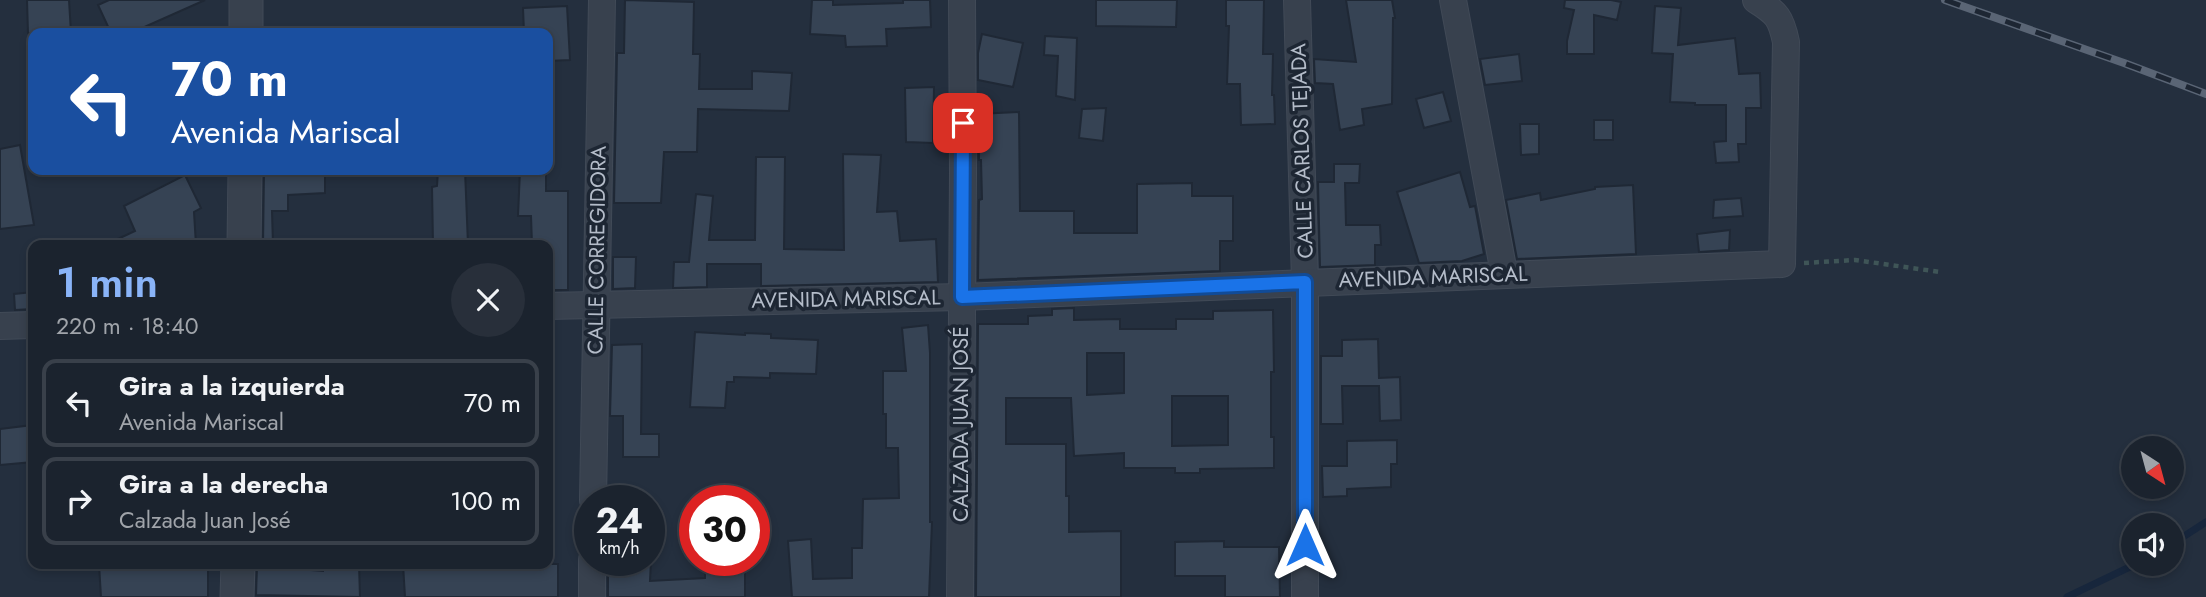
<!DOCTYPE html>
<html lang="es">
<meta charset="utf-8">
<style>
body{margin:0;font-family:Jost,sans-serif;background:#282f3a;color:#f1f3f6;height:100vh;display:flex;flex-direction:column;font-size:26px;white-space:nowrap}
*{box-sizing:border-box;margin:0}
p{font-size:23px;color:#a0a4aa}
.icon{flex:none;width:38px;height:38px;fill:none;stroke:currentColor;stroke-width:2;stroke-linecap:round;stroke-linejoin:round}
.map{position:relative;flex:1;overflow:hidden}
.details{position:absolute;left:28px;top:240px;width:525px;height:329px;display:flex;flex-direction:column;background:#1b232e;border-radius:14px;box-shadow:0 4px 10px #0003,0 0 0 2px #39404a}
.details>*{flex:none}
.guide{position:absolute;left:28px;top:28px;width:525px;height:147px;border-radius:14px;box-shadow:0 4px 10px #0003,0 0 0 2px #39404a;background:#1a4fa0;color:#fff;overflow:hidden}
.needle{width:46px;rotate:144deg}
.fabs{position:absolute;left:2121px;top:436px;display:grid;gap:14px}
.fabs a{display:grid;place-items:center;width:63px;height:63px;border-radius:50%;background:#1b232e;box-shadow:0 4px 10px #0003,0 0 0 2px #39404a;font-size:35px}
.speed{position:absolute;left:574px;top:485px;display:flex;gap:14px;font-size:35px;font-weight:700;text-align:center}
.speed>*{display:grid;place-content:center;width:91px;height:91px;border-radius:50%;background:#1b232e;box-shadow:0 4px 10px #0003,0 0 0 2px #39404a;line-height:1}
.speed small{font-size:18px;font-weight:400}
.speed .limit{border:10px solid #d22;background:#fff;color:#111}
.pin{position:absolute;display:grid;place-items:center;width:60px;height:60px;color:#fff;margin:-30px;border-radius:14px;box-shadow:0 4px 10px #0006}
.me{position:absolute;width:77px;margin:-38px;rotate:0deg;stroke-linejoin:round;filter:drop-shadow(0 0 5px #0008)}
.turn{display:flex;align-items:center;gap:24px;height:147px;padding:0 28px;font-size:32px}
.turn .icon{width:91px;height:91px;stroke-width:2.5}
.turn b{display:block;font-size:49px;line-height:60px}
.round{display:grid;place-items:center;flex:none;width:74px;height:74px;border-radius:37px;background:#282f3a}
.summary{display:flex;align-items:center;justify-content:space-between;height:119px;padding:0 28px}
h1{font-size:42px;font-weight:600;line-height:52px;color:#8ab4f8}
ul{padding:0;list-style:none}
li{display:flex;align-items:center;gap:21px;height:88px;margin:0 14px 10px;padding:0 14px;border:4px solid #39404a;border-radius:14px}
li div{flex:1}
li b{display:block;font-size:26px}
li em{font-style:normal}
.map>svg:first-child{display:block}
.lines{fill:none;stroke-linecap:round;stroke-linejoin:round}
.stream{stroke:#17263c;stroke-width:7}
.building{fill:#364354;stroke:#1f2835;stroke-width:2;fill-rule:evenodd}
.minor-casing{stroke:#414a57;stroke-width:28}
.tertiary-casing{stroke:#414a57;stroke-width:35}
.path{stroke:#3f5557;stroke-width:4.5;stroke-dasharray:5 5;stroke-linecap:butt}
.minor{stroke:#38414e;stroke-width:26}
.tertiary{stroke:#38414e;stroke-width:33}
.rail-casing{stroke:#5a6575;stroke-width:8}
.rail{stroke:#1d2633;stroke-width:5;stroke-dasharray:16;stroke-linecap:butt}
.route-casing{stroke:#114b97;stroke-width:18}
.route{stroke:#1a73e8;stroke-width:12}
.labels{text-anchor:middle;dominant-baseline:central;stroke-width:7;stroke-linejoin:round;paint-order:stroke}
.street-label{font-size:21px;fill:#b4bcc9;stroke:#1d2633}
</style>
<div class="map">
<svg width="2206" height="597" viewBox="0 0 2206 597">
<rect width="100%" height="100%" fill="#242f3e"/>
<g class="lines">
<g class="stream">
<path d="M2172 544 2206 522"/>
<path d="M2067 597 2136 564"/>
</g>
</g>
<g class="building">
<path d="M27 0H69L71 33H28Z"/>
<path d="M109 0H205L131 33H111L98 5Z"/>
<path d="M625 0 694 2 693 54H700L699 89H752V71L792 73 789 111 698 109 697 152H664L661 203H614L617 53H624Z"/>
<path d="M812 0H833V5L903 3V0H930L931 27 886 29 887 46 846 47 845 36 810 34Z"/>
<path d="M1096 0H1177L1176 27 1096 26Z"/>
<path d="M1226 0H1264L1263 54H1273L1272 95H1274L1275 124 1241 125 1240 84H1227L1229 26H1226Z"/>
<path d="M1346 0H1392L1395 18H1393L1392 104 1362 109 1364 125 1340 130 1333 84 1315 83 1314 59 1356 62Z"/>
<path d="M1565 0H1611L1621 2 1617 20 1594 15V54H1567V41L1574 10 1564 8Z"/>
<path d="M567 6 570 60 548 61V33H524L523 8Z"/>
<path d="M1655 6 1681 8 1678 45 1735 38 1739 74 1760 73 1761 108H1746V144H1738L1739 162 1716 163 1714 142 1726 141V105H1695V103L1670 102 1673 54 1652 53Z"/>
<path d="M982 34 1023 43 1013 87 978 80V53Z"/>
<path d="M1045 36 1077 38 1075 100 1056 96 1058 56 1044 55Z"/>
<path d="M1519 54 1522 81 1485 85 1480 59Z"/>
<path d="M934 87 933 143 906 142 905 88Z"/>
<path d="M1443 92 1451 121 1424 128 1416 99Z"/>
<path d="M1106 108 1103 141 1079 138 1082 109Z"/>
<path d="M1019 112 1020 211H1074V233H1137V184L1192 183V196H1233V241H1220V271L978 280 979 200 982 199 981 160H979L978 114Z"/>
<rect x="1594" y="120" width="19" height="20"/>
<path d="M1520 124H1539V154L1521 155Z"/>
<path d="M20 145 34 225 0 229V149Z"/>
<path d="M843 154 881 155 877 212 897 211 900 241 936 239 938 282 761 286V264H707V287L673 288 674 262H689L696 194 713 196 709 240H755L756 157H785L784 249 844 250Z"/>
<path d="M1334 164H1360L1359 183H1345L1346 225H1380L1381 245H1375V265L1320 267 1318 182H1334Z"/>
<path d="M264 170H325V193L288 195V211H272L273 245H263Z"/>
<path d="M438 170H465L468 245H433L432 187 437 186Z"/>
<path d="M520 170H546V191H568V290H548V245H532L531 216H518Z"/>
<path d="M1460 172 1470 207 1475 206 1484 254 1462 261 1419 263 1397 192Z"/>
<path d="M185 175 201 208 194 212 196 245H105L135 231 124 206Z"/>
<path d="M1633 185 1636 254 1517 259 1506 200 1540 193 1541 200 1595 189V187Z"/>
<path d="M1741 198 1743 216 1713 218 1714 200Z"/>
<path d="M1730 230 1729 250 1699 252 1697 234Z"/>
<path d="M613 257H636L635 288 613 289Z"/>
<path d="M33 292V309L15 310 14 294Z"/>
<path d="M1074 308V320L1120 319V329H1176V319H1213V311L1273 310 1274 372H1271V437H1274V468L1200 469V473H1175V468H1124V453L1074 456 1071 398H1006V444H1066V496H1069V532L1121 531V597H976L978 324H1028V316L1052 315V309ZM1087 353H1124V393L1087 395ZM1172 396H1228V445L1172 446Z"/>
<path d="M928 325 930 353V522H932L929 597H792L788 541 811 539 813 579 852 578V548H862L863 499 899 498 898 448H886V414H883V371H906L902 328Z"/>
<path d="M695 332 745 335V333L771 334V338L818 340 816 374 770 373V378L734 377V382H727L725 408 690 407Z"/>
<path d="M1378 339 1379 378 1400 377 1401 420 1380 421 1379 386H1342L1343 424H1321V356H1342V340Z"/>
<path d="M642 344 641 434H659V457H623V416H610L612 345Z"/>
<path d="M33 425V462L0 465V429Z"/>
<path d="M1397 440V464H1391V487L1347 489V496L1323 497 1322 466H1347V441Z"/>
<path d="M1224 541V547H1279L1280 597H1225V576H1175V542Z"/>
<path d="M608 560H651L650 581 705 578V560H745V597H608Z"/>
<path d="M99 564H208V597H101Z"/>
<path d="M323 564H359L360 597 256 595 257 566 323 571Z"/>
<path d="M403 564H558V597H405Z"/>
</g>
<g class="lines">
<defs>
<g id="minor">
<path d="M1297 0 1305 282V597"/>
<path d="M1453 0 1504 273"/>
<path d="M548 306 962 297 1782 264 1786 42C1781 18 1777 13 1756 0"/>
<path d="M0 326 33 325"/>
<path d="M593 500 602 0"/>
<path d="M592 597V560"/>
<path d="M960 597 963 173 962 0"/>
</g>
<g id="tertiary">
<path d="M246 33V0"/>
<path d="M244 245 245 170"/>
<path d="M237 597 238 564"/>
</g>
</defs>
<use href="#minor" class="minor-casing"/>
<use href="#tertiary" class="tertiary-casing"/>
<path class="path" d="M1804 263 1855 260 1940 272"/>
<use href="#minor" class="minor"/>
<use href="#tertiary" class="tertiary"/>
<defs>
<path id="rail" d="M1945 0 2124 63 2206 94"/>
</defs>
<use href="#rail" class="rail-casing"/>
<use href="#rail" class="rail"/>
</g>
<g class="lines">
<defs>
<path id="route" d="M963 123 962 297 1305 282V545"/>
</defs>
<use href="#route" class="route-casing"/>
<use href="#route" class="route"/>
</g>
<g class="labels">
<g class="street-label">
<text transform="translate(1302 151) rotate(-92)">CALLE CARLOS TEJADA</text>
<text transform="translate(597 250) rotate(-89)">CALLE CORREGIDORA</text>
<text transform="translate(1433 277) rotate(-2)">AVENIDA MARISCAL</text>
<text transform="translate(846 299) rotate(-1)">AVENIDA MARISCAL</text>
<text transform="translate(961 424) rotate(-90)">CALZADA JUAN JOSÉ</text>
</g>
</g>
</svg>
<div class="fabs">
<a><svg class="needle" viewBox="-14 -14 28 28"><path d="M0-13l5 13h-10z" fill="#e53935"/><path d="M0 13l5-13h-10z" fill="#a0a4aa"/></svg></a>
<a><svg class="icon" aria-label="sound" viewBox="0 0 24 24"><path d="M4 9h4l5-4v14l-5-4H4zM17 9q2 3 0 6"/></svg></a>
</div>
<div class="speed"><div>24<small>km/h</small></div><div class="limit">30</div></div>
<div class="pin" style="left:963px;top:123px;background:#d93025"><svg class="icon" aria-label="arrive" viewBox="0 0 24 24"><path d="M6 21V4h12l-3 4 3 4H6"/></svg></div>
<svg class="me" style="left:1305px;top:545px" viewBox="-20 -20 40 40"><path d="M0-17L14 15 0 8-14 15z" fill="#1a73e8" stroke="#fff" stroke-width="4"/></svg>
<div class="guide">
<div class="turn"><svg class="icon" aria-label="left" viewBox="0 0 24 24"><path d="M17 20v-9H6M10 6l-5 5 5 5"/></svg><div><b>70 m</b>Avenida Mariscal</div></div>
</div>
<section class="details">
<div class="summary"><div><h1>1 min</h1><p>220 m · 18:40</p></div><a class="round"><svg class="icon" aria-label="close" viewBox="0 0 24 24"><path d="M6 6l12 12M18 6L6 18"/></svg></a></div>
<ul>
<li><svg class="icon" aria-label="left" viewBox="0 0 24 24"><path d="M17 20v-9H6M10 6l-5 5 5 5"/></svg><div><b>Gira a la izquierda</b><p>Avenida Mariscal</p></div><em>70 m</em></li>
<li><svg class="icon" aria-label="right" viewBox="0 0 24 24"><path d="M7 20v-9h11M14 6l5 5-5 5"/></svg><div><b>Gira a la derecha</b><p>Calzada Juan José</p></div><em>100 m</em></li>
</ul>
</section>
</div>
